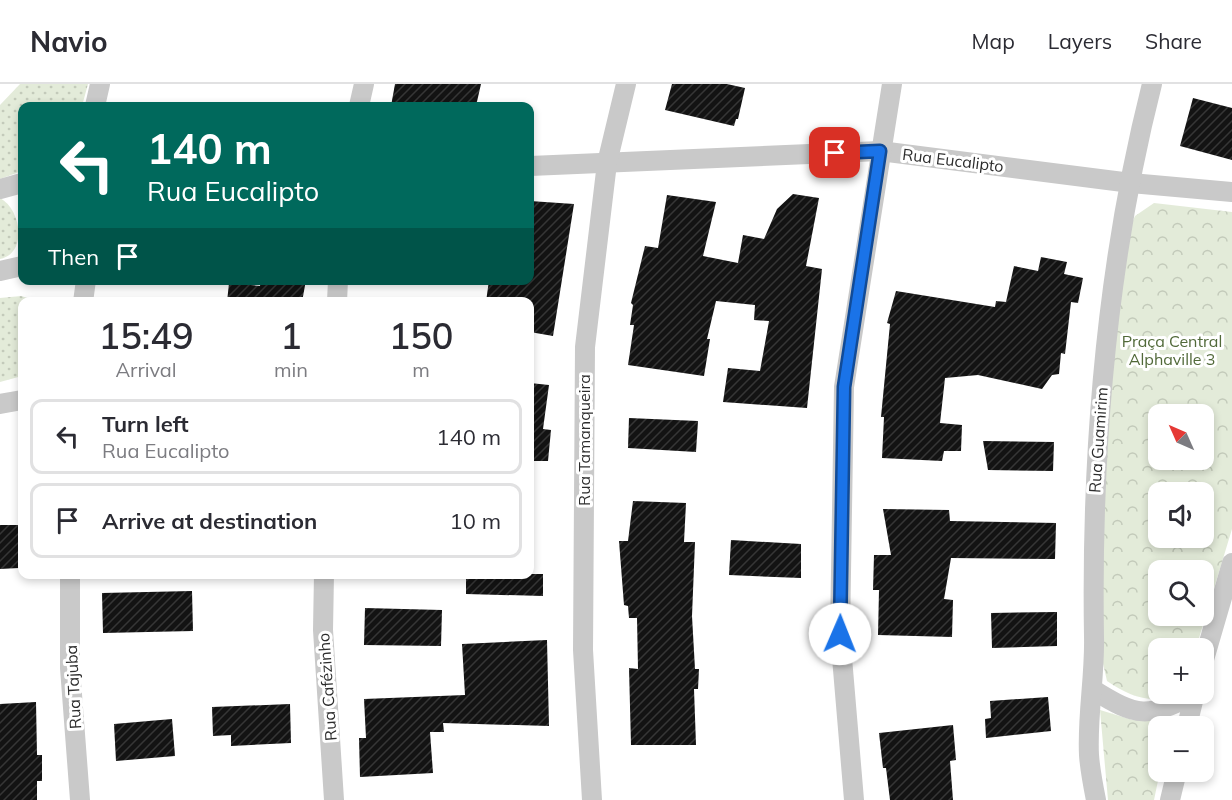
<!DOCTYPE html>
<meta charset="utf-8">
<style>
body{margin:0;font-family:Mulish,sans-serif;background:#f2f2f3;color:#2b2b33;height:100vh;display:flex;flex-direction:column;font-size:22px;white-space:nowrap}
*{box-sizing:border-box;margin:0}
p{font-size:20px;color:#7c7c81}
.icon{flex:none;width:33px;height:33px;fill:none;stroke:currentColor;stroke-width:2;stroke-linecap:round;stroke-linejoin:round}
.map{position:relative;flex:1;overflow:hidden}
.drawer{position:absolute;left:18px;top:213px;width:516px;height:282px;display:flex;flex-direction:column;background:#fff;border-radius:12px;box-shadow:0 3px 9px #0003}
.drawer>*{flex:none}
.guide{position:absolute;left:18px;top:18px;width:516px;height:183px;border-radius:12px;box-shadow:0 3px 9px #0003;background:#00695c;color:#fff;overflow:hidden}
.needle{width:39px;rotate:315deg}
.buttons{position:absolute;left:1148px;top:320px;display:grid;gap:12px}
.buttons a{display:grid;place-items:center;width:66px;height:66px;border-radius:12px;background:#fff;box-shadow:0 3px 9px #0003;font-size:30px}
.pin{position:absolute;display:grid;place-items:center;width:51px;height:51px;color:#fff;margin:-26px;border-radius:12px;box-shadow:0 3px 9px #0006}
.me{position:absolute;width:66px;margin:-33px;rotate:1deg;stroke-linejoin:round;filter:drop-shadow(0 0 4px #0008)}
.turn{display:flex;align-items:center;gap:21px;height:126px;padding:0 30px;font-size:27px}
.turn .icon{width:78px;height:78px;stroke-width:2.5}
.turn b{display:block;font-size:42px;line-height:51px}
.then{display:flex;align-items:center;height:57px;padding:0 30px;background:#0003;gap:12px;font-size:22px}
.eta{display:flex;justify-content:space-evenly;align-items:center;height:102px;text-align:center}
.eta b{font-size:36px;font-weight:600;line-height:42px}
ul{padding:0;list-style:none}
li{display:flex;align-items:center;gap:18px;height:75px;margin:0 12px 9px;padding:0 18px;border:3px solid #e1e1e2;border-radius:12px}
li div{flex:1}
li b{display:block;font-size:22px}
li em{font-style:normal}
header{display:flex;align-items:center;gap:36px;box-sizing:border-box;height:84px;padding:0 30px;background:#fff;border-bottom:2px solid #e1e1e2}
header strong{font-size:28px}
nav{display:flex;gap:33px;margin-inline-start:auto;font-size:21px}
.map>svg:first-child{display:block}
.grass{fill:url(#grass-dots)}
.forest{fill:url(#forest-crowns);fill-rule:evenodd}
.building{fill:url(#building-hatch)}
.lines{fill:none;stroke-linecap:round;stroke-linejoin:round}
.minor{stroke:#c9c9c9;stroke-width:20}
.route-casing{stroke:#114b97;stroke-width:15}
.route{stroke:#1a73e8;stroke-width:10}
.labels{text-anchor:middle;dominant-baseline:central;stroke-width:6;stroke-linejoin:round;paint-order:stroke}
.street-label{font-size:16px;fill:#2c2c2c;stroke:#fff}
.park-label{font-size:16px;fill:#516939;stroke:#fff}
</style>
<header>
<strong>Navio</strong>
<nav><a>Map</a><a>Layers</a><a>Share</a></nav>
</header>
<div class="map">
<svg width="1232" height="716" viewBox="0 0 1232 716">
<defs>
<pattern id="grass-dots" width="8" height="8" patternUnits="userSpaceOnUse" patternTransform="scale(1.5)"><rect width="8" height="8" fill="#e3ebd9"/><path d="M2 2h.1M6 6h.1" fill="none" stroke="#c3caba" stroke-width="1.8" stroke-linecap="round"/></pattern>
<pattern id="forest-crowns" width="20" height="18" patternUnits="userSpaceOnUse" patternTransform="scale(1.5)"><rect width="20" height="18" fill="#e3ebd9"/><path d="M2 6a3 3 0 1 1 6 0M12 15a3 3 0 1 1 6 0" fill="none" stroke="#c3caba"/></pattern>
<pattern id="building-hatch" width="6" height="6" patternUnits="userSpaceOnUse" patternTransform="scale(1.5)"><rect width="6" height="6" fill="#131313"/><path d="M-1 1l2-2M0 6l6-6M5 7l2-2" fill="none" stroke="#363636"/></pattern>
</defs>
<rect width="100%" height="100%" fill="#fff"/>
<g class="grass">
<path d="M20 0H88L82 22H22V87L0 95V21Z"/>
<path d="M0 114C21 125 28 169 0 175Z"/>
<path d="M21 212 38 217 22 218V292L0 298V214Z"/>
</g>
<g class="forest">
<path d="M1154 119 1232 128V445L1196 564H1158V609H1183C1153 621 1132 614 1107 597L1097 553 1098 418 1123 159 1135 132ZM1158 330H1203V375H1158ZM1158 408H1203V453H1158ZM1158 486H1203V531H1158Z"/>
<path d="M1100 626 1133 636 1173 634 1171 642H1158V687H1160L1154 716H1108Z"/>
</g>
<g class="building">
<path d="M395 0H481L476 22H391Z"/>
<path d="M672 0H727L745 4 738 35H736L734 42 665 26Z"/>
<path d="M1193 14 1232 24V76L1180 62Z"/>
<path d="M793 110 819 114 806 182 822 185 807 324 723 318 728 284 760 287 769 237 754 236 755 221 716 217 707 255H710L704 292 628 281 634 241H630L633 221 631 219 645 162 658 164 667 111 716 118 703 172 738 179 743 151 764 155 777 125Z"/>
<path d="M530 117 574 120 553 252 530 248V218H486L489 196H530Z"/>
<path d="M1041 173 1067 178 1064 190 1083 194 1078 219 1071 218 1065 270 1061 269 1059 290 1052 291 1042 305 978 291 945 294 940 339 962 341 961 367H944L942 377 882 374 884 333H881L890 240 887 239 896 207 995 223 996 217 1006 218 1014 182 1038 187Z"/>
<path d="M261 196H306L302 218H227L229 199 260 202Z"/>
<path d="M530 299 549 301 543 345 551 346 548 377H530Z"/>
<path d="M629 334 698 337 696 368 628 364Z"/>
<path d="M983 357 1054 358 1053 387 988 386Z"/>
<path d="M633 417 686 419 684 458H695L692 532 695 585H699L698 605H694L696 661H631L629 584 638 585 637 534H629L628 522 624 521 619 457H628Z"/>
<path d="M883 425 949 426 950 437 1056 439 1055 475 951 474 944 515 953 516 952 553 878 551 879 506H873L874 471H891Z"/>
<path d="M0 441H20L19 484 0 485Z"/>
<path d="M731 456 801 460V494L729 491Z"/>
<path d="M466 490H543V512L466 510Z"/>
<path d="M192 507 193 547 103 549 102 509Z"/>
<path d="M365 524 442 526 441 562 364 561Z"/>
<path d="M1057 528V562L992 564 991 529Z"/>
<path d="M547 556 549 642 443 639 444 648H430L433 689 360 693 359 654H366L364 615 465 611 462 560Z"/>
<path d="M1048 613 1051 647 986 654 985 635 991 634 990 617Z"/>
<path d="M36 618 37 671H42V697H37V716H0V620Z"/>
<path d="M290 620 291 659 231 662V651L213 652 212 623Z"/>
<path d="M172 635 175 672 116 677 114 640Z"/>
<path d="M953 641 956 676 950 677 953 716H890L886 684H883L879 649Z"/>
</g>
<g class="lines">
<g class="minor">
<path d="M95 22 100 0"/>
<path d="M359 22 364 0"/>
<path d="M530 82 880 67 1131 99 1232 108"/>
<path d="M0 105 22 99"/>
<path d="M0 187 22 182"/>
<path d="M83 218 86 196"/>
<path d="M337 218 338 196"/>
<path d="M0 320 22 316"/>
<path d="M70 490V584L80 716"/>
<path d="M324 490 323 546 334 716"/>
<path d="M1203 579 1232 479"/>
<path d="M1092 605C1138 634 1147 634 1195 610"/>
<path d="M1187 642 1195 609"/>
<path d="M592 716 583 566 585 263 607 79 626 0"/>
<path d="M854 716 840 550 844 303 892 0"/>
<path d="M1096 716C1093 701 1090 686 1089 671 1087 632 1095 592 1094 553 1091 367 1106 181 1152 0"/>
<path d="M1170 716 1177 687"/>
</g>
</g>
<g class="lines">
<defs>
<path id="route" d="M835 69 880 67 844 303 840 550"/>
</defs>
<use href="#route" class="route-casing"/>
<use href="#route" class="route"/>
</g>
<g class="labels">
<g class="street-label">
<text transform="translate(953 76) rotate(7)">Rua Eucalipto</text>
<text transform="translate(584 356) rotate(-90)">Rua Tamanqueira</text>
<text transform="translate(1098 356) rotate(-86)">Rua Guamirim</text>
<text transform="translate(73 603) rotate(-93)">Rua Tajuba</text>
<text transform="translate(327 603) rotate(-94)">Rua Cafézinho</text>
</g>
<g class="park-label">
<text x="1172" y="257">Praça Central<tspan x="1172" dy="18">Alphaville 3</tspan></text>
</g>
</g>
</svg>
<div class="buttons">
<a><svg class="needle" viewBox="-14 -14 28 28"><path d="M0-13l5 13h-10z" fill="#e53935"/><path d="M0 13l5-13h-10z" fill="#7c7c81"/></svg></a>
<a><svg class="icon" aria-label="sound" viewBox="0 0 24 24"><path d="M4 9h4l5-4v14l-5-4H4zM17 9q2 3 0 6"/></svg></a>
<a><svg class="icon" aria-label="search" viewBox="0 0 24 24"><circle cx="10" cy="10" r="6"/><path d="M15 15l6 6"/></svg></a>
<a>+</a>
<a>−</a>
</div>
<div class="pin" style="left:835px;top:69px;background:#d93025"><svg class="icon" aria-label="arrive" viewBox="0 0 24 24"><path d="M6 21V4h12l-3 4 3 4H6"/></svg></div>
<svg class="me" style="left:840px;top:550px" viewBox="-20 -20 40 40"><circle r="19" fill="#fff"/><path d="M0-13L10 11 0 6-10 11z" fill="#1a73e8"/></svg>
<div class="guide">
<div class="turn"><svg class="icon" aria-label="left" viewBox="0 0 24 24"><path d="M17 20v-9H6M10 6l-5 5 5 5"/></svg><div><b>140 m</b>Rua Eucalipto</div></div>
<div class="then">Then<svg class="icon" aria-label="arrive" viewBox="0 0 24 24"><path d="M6 21V4h12l-3 4 3 4H6"/></svg></div>
</div>
<section class="drawer">
<div class="eta">
<div><b>15:49</b><p>Arrival</p></div>
<div><b>1</b><p>min</p></div>
<div><b>150</b><p>m</p></div>
</div>
<ul>
<li><svg class="icon" aria-label="left" viewBox="0 0 24 24"><path d="M17 20v-9H6M10 6l-5 5 5 5"/></svg><div><b>Turn left</b><p>Rua Eucalipto</p></div><em>140 m</em></li>
<li><svg class="icon" aria-label="arrive" viewBox="0 0 24 24"><path d="M6 21V4h12l-3 4 3 4H6"/></svg><div><b>Arrive at destination</b></div><em>10 m</em></li>
</ul>
</section>
</div>
